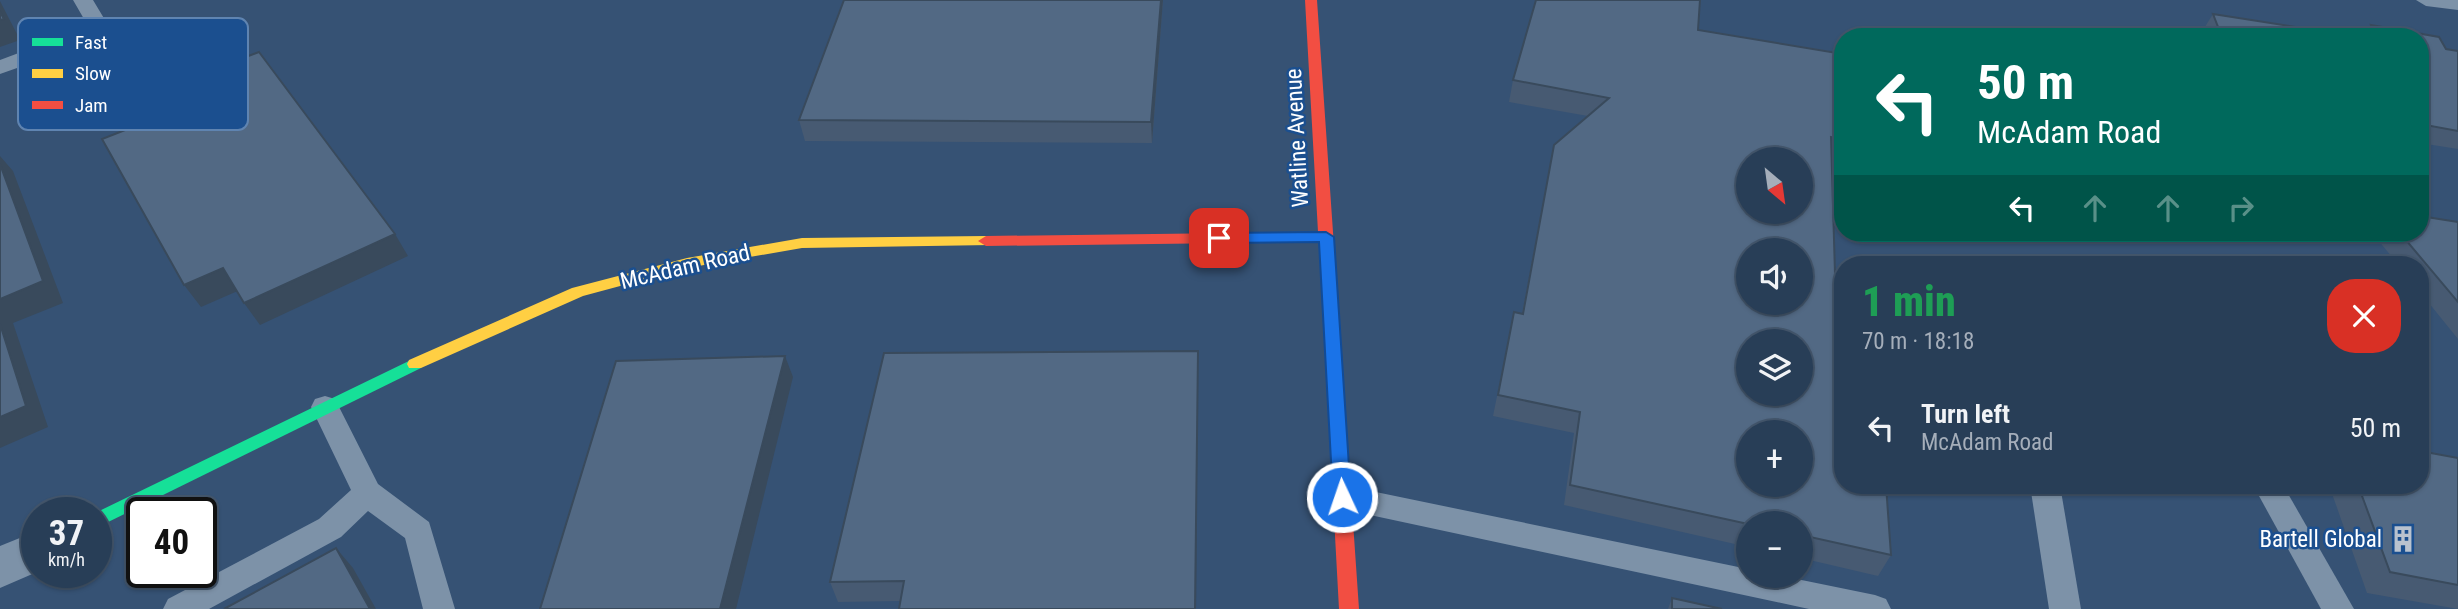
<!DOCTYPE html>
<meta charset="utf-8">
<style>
body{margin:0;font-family:"Roboto Condensed",sans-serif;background:#344961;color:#f1f3f6;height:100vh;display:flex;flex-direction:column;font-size:26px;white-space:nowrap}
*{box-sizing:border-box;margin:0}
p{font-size:23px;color:#a5aeba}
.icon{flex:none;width:38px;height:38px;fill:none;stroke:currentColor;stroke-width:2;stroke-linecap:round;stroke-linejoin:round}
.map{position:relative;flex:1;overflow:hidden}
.sheet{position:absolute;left:1834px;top:256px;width:595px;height:238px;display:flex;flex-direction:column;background:#283e57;border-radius:28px;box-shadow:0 2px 5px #0004,0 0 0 2px #44576d}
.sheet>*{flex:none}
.top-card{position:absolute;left:1834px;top:28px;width:595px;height:214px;border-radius:28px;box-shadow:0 2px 5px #0004,0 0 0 2px #44576d;background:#00695c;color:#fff;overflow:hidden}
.needle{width:46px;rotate:151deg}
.buttons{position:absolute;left:1736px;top:147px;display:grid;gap:14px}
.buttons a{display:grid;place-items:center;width:77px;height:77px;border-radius:50%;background:#283e57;box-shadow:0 2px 5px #0004,0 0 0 2px #44576d;font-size:35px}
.speed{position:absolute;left:21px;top:497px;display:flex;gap:14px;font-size:35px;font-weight:700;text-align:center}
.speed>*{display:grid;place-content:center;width:91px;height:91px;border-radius:50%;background:#283e57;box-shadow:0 2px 5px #0004,0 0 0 2px #44576d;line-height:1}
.speed small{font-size:18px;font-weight:400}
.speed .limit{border:4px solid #111;border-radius:10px;background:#fff;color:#111}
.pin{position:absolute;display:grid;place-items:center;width:60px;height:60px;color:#fff;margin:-30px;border-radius:14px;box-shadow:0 4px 10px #0006}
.me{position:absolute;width:77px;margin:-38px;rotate:357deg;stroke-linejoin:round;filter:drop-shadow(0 0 5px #0008)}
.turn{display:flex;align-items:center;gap:24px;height:147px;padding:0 28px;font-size:32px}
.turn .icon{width:91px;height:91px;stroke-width:2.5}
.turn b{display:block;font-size:49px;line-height:60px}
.lanes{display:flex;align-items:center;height:66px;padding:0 28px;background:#0003;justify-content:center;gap:35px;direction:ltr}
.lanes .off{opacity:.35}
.round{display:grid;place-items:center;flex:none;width:74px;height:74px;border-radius:28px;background:#344961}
.head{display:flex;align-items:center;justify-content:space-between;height:119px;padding:0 28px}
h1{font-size:42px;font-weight:800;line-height:52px;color:#1e9e55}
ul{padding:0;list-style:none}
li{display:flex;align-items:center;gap:21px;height:105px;padding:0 28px}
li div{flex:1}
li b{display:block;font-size:26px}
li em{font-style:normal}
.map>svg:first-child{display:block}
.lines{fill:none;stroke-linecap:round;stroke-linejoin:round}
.lane{fill:#7d92a8;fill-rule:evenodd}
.street{fill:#7d92a8;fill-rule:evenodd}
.fast{fill:#16e098;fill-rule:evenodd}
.slow{fill:#ffcf43;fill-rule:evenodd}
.jam{fill:#f24e42;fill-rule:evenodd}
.wall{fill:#475a72}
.shaded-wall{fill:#394a5c}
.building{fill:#526984;stroke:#394a5c;stroke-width:2;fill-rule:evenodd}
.route{fill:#1a73e8;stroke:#114b97;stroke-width:2}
.labels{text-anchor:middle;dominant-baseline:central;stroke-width:5;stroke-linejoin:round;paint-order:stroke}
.street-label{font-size:23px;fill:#fff;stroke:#1b4f8f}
.poi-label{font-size:23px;fill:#fff;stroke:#1b4f8f;text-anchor:end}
.key{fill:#1b4f8f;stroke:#5f84b1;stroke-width:2}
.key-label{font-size:19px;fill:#fff}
</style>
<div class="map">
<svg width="2458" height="609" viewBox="0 0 2458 609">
<rect width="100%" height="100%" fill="#365274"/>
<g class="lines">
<g class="lane">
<path d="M73 0H93L105 20 102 24 71 49 0 74V60L56 39 84 19Z"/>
<path d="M2416 0H2458V10L2426 6Z"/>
<path d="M325 396 335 399 378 484 429 522 455 609H423L405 538 368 511 341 537 209 609H163L168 599 319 519 351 490 311 407 315 399Z"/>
<path d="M1342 485 1748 569V576H1782L1875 595 1886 599 1891 609H1809L1342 509 1331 506 1327 497 1331 488Z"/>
<path d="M2030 485H2060L2081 609H2049Z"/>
<path d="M2253 485H2283L2354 609H2321Z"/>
</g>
<path class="street" d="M37 531V572L0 588V546Z"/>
<path class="fast" d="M415 358 421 360 423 364 421 368 96 528 95 513Z"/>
<path class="slow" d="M986 236 991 237 994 241 991 245 802 248 687 268 583 296 421 368H409L407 364 409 360 572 288 687 258 802 238Z"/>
<path class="jam" d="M1305 0H1317L1359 609H1339L1319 242 986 246 978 241 986 236 1318 232Z"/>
</g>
<g class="wall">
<path d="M1163 0 1152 143 805 141 799 120Z"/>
<path d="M2213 14 2360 37H2206L2203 30Z"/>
<path d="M2371 25 2439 37 2446 49 2458 51V149L2420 143V37H2362Z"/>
<path d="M1698 30 1843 54V163L1832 161 1838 376 1891 555 1878 576 1801 558V523H1748V547L1564 505 1574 433 1493 416 1514 312 1522 314 1554 145 1588 116 1509 102 1513 80Z"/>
<path d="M2458 222V339L2420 292V264H2398L2372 233H2420Z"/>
<path d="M1199 373 900 601 838 602 830 582Z"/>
<path d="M2458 458V609L2367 593 2329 485H2420Z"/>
<path d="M1672 598 1722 609H1668Z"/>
</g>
<g class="shaded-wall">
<path d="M1161 0H1163L1152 143 1151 122Z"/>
<path d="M0 1 20 40 0 47Z"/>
<path d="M0 156 13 171 63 303 13 323 48 427 0 448Z"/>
<path d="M395 234 408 256 260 325 244 303Z"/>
<path d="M223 268 240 290 201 307 184 285Z"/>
<path d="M1198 351 1196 609H1195Z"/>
<path d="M785 356 793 377 736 609H720Z"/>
<path d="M336 548 353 568 376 609H370Z"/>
</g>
<g class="building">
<path d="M844 0H1161L1151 122 799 120Z"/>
<path d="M1536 0H1700L1698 30 1843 54V140L1831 137 1838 376 1843 377V485H1886L1891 555 1801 535V523L1748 524 1570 485 1580 412 1498 395 1514 312 1523 314 1554 145 1609 98 1513 80ZM1748 159H1801V212H1748ZM1748 250H1801V303H1748ZM1748 341H1801V394H1748ZM1748 432H1801V485H1748Z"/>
<path d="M0 12 4 19 0 20Z"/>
<path d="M2213 14 2360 37H2222Z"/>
<path d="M2371 25 2439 37 2446 49 2458 51V131L2420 124V37H2376Z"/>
<path d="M259 52 395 234 244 303 223 268 184 285 102 139 133 127 120 104Z"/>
<path d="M0 164 43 281 0 299Z"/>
<path d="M2420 216 2458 222V302L2400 233H2420Z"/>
<path d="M0 324 26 406 0 417Z"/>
<path d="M1198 351 1195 609H899L904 581 830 582 884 353Z"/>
<path d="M785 356 720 609H540L616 361Z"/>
<path d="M2420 451 2458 458V585L2390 572 2358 485H2420Z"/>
<path d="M336 548 370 609H224Z"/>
<path d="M1672 598 1722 609H1672Z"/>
</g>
<path class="route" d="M1326 232 1334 237 1351 497 1342 504 1333 497 1319 242 1219 243 1211 238 1219 233Z"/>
<defs>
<symbol id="building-bare" viewBox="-9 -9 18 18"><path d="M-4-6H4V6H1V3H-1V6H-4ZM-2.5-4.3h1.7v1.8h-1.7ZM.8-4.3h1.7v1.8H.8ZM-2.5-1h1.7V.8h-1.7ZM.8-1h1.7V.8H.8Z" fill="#b9c2ce" stroke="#1b4f8f" stroke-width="2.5" paint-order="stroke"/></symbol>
</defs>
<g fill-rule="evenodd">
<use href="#building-bare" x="2384" y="520" width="38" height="38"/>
</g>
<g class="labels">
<g class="street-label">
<text transform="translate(1297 138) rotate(-93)">Watline Avenue</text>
<text transform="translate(685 267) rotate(-13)">McAdam Road</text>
</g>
<g class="poi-label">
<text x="2382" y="539">Bartell Global</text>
</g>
</g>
<rect x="18" y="18" width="230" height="112" rx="10" class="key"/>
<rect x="32" y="38" width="31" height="8" fill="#16e098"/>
<rect x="32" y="69" width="31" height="9" fill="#ffcf43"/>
<rect x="32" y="101" width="31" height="8" fill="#f24e42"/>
<g class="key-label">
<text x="75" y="49">Fast</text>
<text x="75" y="80">Slow</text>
<text x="75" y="112">Jam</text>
</g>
</svg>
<div class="buttons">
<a><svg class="needle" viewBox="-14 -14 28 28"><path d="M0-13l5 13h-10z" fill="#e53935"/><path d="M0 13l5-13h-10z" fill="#a5aeba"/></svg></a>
<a><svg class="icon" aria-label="sound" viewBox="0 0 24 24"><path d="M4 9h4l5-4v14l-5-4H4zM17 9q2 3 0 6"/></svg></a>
<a><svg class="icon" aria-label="layers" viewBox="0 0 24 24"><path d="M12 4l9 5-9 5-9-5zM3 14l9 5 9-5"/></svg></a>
<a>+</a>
<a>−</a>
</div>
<div class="speed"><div>37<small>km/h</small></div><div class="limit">40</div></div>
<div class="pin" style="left:1219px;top:238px;background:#d93025"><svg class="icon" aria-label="arrive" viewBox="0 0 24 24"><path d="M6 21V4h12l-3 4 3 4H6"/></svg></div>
<svg class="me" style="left:1342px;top:497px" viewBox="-20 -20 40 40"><circle r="17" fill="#1a73e8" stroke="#fff" stroke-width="3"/><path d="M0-11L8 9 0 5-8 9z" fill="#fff"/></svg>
<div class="top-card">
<div class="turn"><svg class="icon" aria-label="left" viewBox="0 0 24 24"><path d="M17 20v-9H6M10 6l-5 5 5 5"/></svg><div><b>50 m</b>McAdam Road</div></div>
<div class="lanes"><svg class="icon" aria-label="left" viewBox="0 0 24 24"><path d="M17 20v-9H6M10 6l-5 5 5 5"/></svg><svg class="icon off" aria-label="ahead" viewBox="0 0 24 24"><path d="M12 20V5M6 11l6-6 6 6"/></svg><svg class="icon off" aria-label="ahead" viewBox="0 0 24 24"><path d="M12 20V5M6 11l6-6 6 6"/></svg><svg class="icon off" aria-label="right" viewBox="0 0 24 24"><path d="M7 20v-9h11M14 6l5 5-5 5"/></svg></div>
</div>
<section class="sheet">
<div class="head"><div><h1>1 min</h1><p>70 m · 18:18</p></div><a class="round" style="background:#d93025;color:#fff"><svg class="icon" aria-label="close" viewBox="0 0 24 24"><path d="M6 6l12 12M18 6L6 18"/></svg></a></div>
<ul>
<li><svg class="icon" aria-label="left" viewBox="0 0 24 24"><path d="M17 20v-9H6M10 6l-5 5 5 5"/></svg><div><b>Turn left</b><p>McAdam Road</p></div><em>50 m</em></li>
</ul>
</section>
</div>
